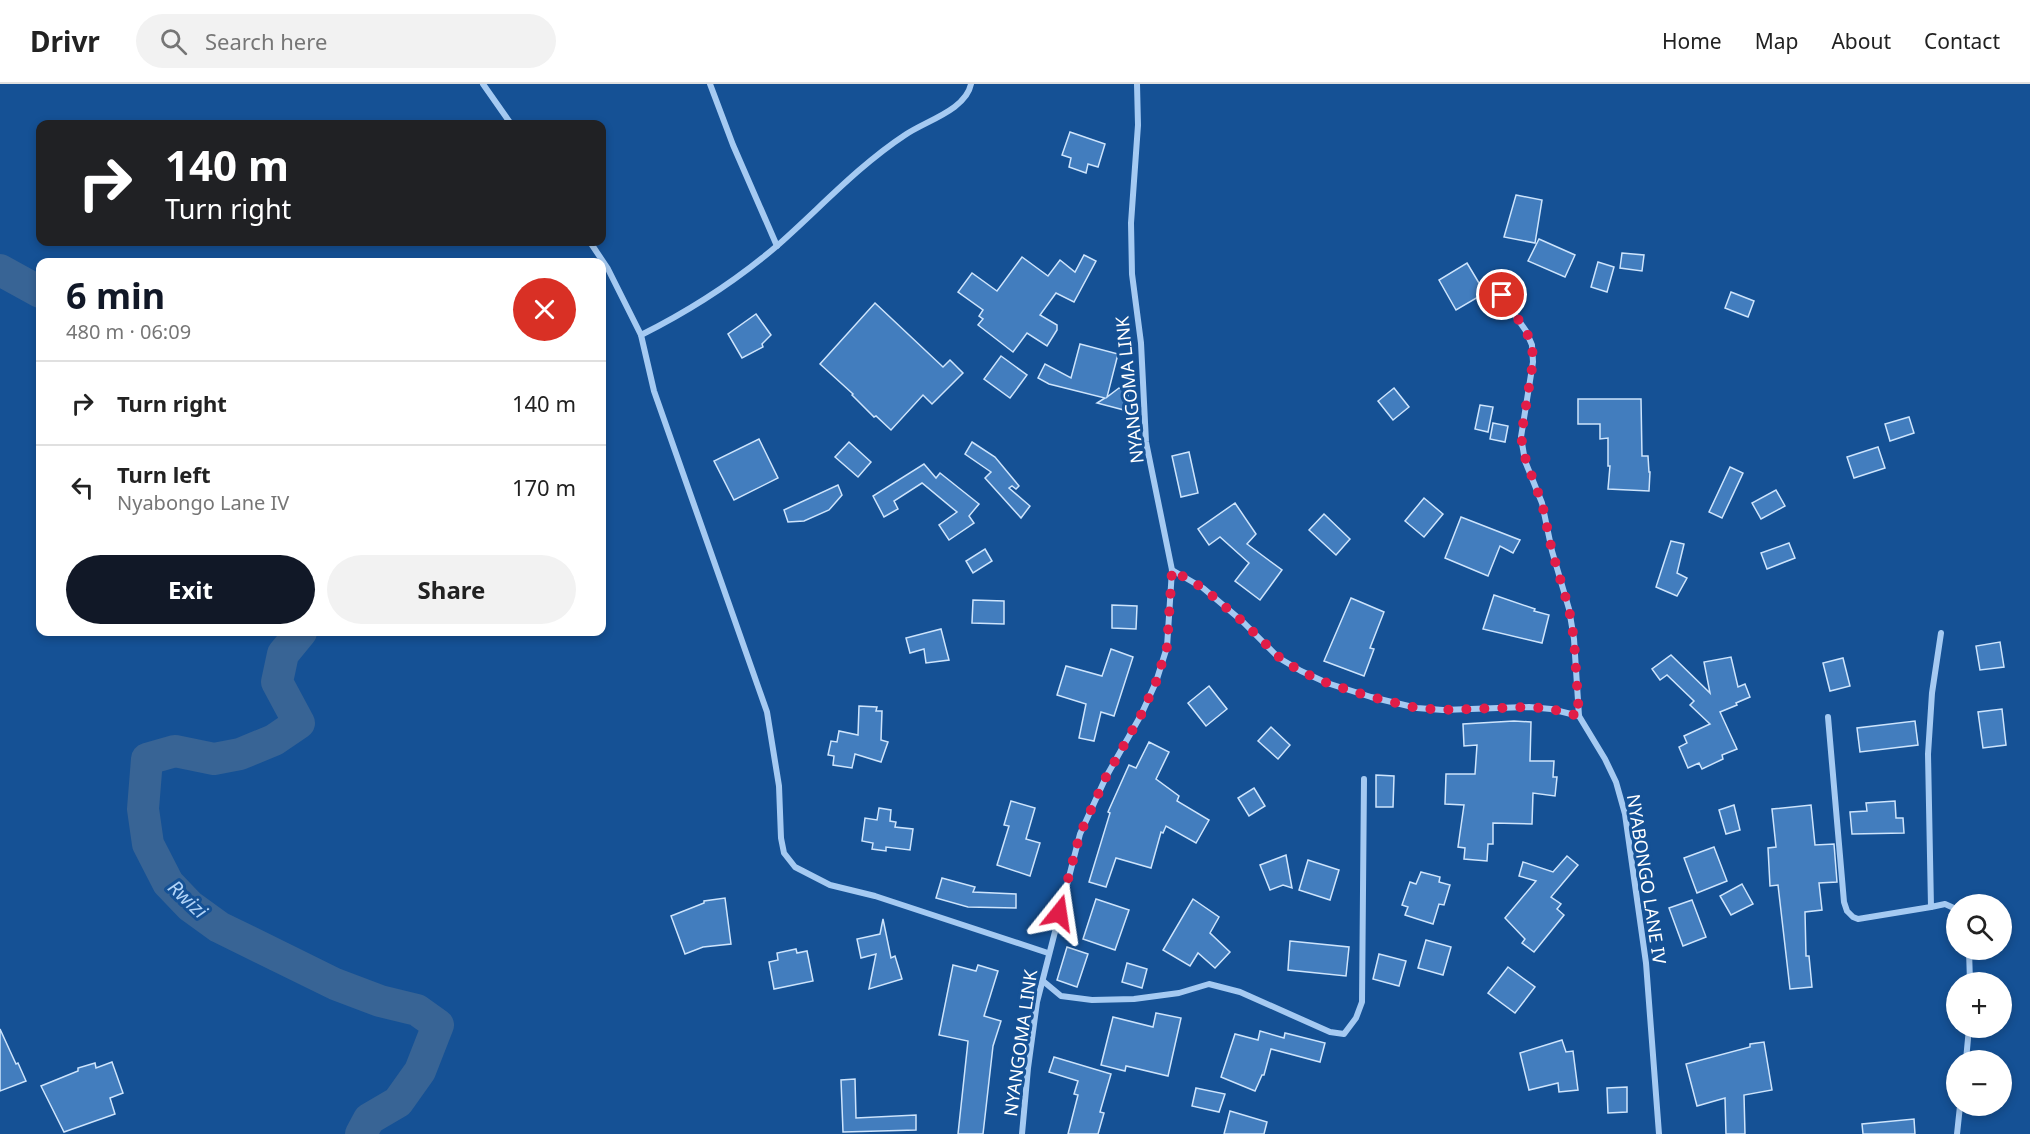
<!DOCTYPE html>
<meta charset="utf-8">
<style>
body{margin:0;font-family:"Noto Sans",sans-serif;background:#f2f2f2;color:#222;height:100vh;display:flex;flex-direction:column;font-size:22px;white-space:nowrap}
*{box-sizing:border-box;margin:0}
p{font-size:20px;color:#767676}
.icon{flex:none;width:33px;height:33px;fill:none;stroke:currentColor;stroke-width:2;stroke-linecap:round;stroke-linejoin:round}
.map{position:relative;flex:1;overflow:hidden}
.drawer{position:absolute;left:36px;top:174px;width:570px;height:378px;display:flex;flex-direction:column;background:#fff;border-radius:12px;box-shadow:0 3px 9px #0003}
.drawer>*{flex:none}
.hud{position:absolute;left:36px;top:36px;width:570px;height:126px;border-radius:12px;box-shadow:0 3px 9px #0003;background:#202124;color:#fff;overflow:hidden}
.controls{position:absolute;left:1946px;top:810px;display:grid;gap:12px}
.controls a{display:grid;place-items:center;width:66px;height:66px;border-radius:50%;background:#fff;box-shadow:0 3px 9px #0003;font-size:30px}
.pin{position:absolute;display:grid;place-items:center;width:51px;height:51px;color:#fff;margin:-26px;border:3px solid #fff;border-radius:50%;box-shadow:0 2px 6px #0007}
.me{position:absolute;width:66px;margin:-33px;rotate:15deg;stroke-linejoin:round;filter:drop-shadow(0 0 4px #0008)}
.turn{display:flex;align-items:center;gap:21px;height:126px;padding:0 30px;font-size:27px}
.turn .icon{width:78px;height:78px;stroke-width:2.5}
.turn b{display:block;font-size:42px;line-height:51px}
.round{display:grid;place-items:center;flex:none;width:63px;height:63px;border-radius:32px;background:#f2f2f2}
.head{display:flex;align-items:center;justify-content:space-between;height:102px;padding:0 30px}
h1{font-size:36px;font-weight:700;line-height:45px;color:#111827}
.primary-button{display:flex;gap:12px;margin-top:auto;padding:12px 30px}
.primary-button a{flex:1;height:69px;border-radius:36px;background:#111827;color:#fff;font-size:24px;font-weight:700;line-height:69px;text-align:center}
.primary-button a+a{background:#f2f2f2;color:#222}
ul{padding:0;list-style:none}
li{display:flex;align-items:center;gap:18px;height:84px;padding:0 30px;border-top:2px solid #e0e0e0}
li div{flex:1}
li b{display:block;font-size:22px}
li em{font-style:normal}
header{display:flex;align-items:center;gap:36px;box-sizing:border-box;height:84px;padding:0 30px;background:#fff;border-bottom:2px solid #e0e0e0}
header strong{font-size:28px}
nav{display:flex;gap:33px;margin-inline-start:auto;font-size:21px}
.search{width:420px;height:54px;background:#f2f2f2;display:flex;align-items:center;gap:15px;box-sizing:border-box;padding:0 21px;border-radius:33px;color:#767676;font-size:22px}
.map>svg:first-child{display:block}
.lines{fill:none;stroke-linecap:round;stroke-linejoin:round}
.river{stroke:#386495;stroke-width:32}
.building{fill:#427dbe;stroke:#cde4fc;stroke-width:1.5}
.street{stroke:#a5caf2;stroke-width:6}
.route{stroke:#e11d48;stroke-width:10;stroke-dasharray:0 18}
.labels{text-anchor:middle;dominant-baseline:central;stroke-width:6;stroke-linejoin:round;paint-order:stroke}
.street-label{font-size:18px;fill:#fff;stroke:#155195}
.water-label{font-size:20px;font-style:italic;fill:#b2d4f8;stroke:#155195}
</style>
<header>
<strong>Drivr</strong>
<div class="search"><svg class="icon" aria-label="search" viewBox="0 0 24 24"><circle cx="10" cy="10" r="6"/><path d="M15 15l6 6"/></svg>Search here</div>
<nav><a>Home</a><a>Map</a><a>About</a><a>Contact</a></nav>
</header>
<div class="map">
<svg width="2030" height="1050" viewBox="0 0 2030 1050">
<rect width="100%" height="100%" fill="#155195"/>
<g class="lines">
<g class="river">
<path d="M0 186 40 208"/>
<path d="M301 548 283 570 277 598 299 639 274 656 240 670 214 675 175 667 147 675 143 725 148 760 168 799 190 822 219 843 335 900 380 917 417 926 438 941 420 987 398 1018 369 1035 361 1050"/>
</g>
</g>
<g class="building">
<path d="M1070 48 1105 60 1098 83 1088 80 1086 89 1069 83 1071 74 1062 71Z"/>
<path d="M1516 111 1542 116 1535 159 1504 153Z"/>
<path d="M1539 155 1575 171 1565 193 1528 177Z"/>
<path d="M1622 169 1644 171 1642 187 1620 184Z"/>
<path d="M1084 171 1096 177 1074 218 1056 209 1040 231 1057 241V246L1047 262 1027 249 1013 268 978 241 983 235 979 232 983 226 958 208 972 189 997 207 1022 173 1048 192 1060 176 1075 188Z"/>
<path d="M1598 178 1614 183 1607 208 1591 203Z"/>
<path d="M1467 179 1485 209 1456 226 1439 196Z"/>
<path d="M1731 208 1754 217 1748 233 1725 224Z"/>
<path d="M875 219 943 283 950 276 963 289 932 320 923 311 891 346 876 332 874 333 852 311 853 310 820 280Z"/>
<path d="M756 230 771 251 762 260 763 263 742 274 728 250Z"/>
<path d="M1080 260 1118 270 1107 313 1119 304 1129 307 1124 326 1097 319 1105 314 1049 300 1038 294 1045 280 1071 294Z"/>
<path d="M1001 272 1027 291 1010 314 984 295Z"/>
<path d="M1394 304 1409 323 1393 336 1378 317Z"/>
<path d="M1578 315H1641L1642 372H1648L1649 388H1650L1649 407 1608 405 1610 382H1608V354L1600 355V340H1578Z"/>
<path d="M1480 321 1493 323 1488 348 1475 345Z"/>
<path d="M1909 333 1914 349 1890 357 1885 340Z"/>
<path d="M1493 339 1508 342 1505 358 1490 355Z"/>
<path d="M759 355 778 394 734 416 714 377Z"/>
<path d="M849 358 871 378 858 393 835 373Z"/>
<path d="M972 358 995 373 1019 402 1016 405 1012 402 1009 404 1030 422 1021 434 985 394 991 388 965 370Z"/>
<path d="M1878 363 1885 384 1854 394 1847 373Z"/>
<path d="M1189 368 1198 409 1181 413 1172 372Z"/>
<path d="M924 380 936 394 940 389 979 420 969 432 974 439 949 456 939 441 957 428 922 399 894 417 898 425 884 433 873 412Z"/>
<path d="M1730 383 1743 389 1722 434 1709 428Z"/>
<path d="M838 401 842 411 829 426 804 437 788 438 784 426Z"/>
<path d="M1776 406 1785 422 1761 435 1752 419Z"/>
<path d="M1424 414 1443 430 1424 453 1405 437Z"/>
<path d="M1235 419 1256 450 1247 460 1282 486 1260 516 1235 497 1249 479 1220 453 1209 461 1198 445Z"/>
<path d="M1324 430 1350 455 1336 471 1309 446Z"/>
<path d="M1461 433 1520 456 1513 469 1500 462 1488 492 1445 474Z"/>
<path d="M1671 457 1684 460 1677 489 1687 494 1677 512 1656 503Z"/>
<path d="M1789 459 1795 474 1767 485 1761 469Z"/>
<path d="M985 465 992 477 973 489 966 477Z"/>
<path d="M1494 511 1535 525 1534 527 1549 531 1542 559 1483 545Z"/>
<path d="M1351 514 1384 528 1370 564 1374 565 1364 592 1324 577Z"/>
<path d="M973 516 1004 517V540L972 539Z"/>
<path d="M1112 521 1137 522 1136 545 1112 544Z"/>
<path d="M941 545 949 576 926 579 924 565 910 569 906 554Z"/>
<path d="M2000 558 2004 583 1980 586 1976 562Z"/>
<path d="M1111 565 1133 573 1114 632 1101 628 1094 657 1079 654 1086 620 1057 611 1066 582 1102 592Z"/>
<path d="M1671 571 1710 609 1704 578 1731 573 1738 603 1745 600 1750 613 1736 619 1737 621 1720 628 1737 665 1722 671 1723 675 1702 685 1699 679 1688 684 1679 663 1687 659 1684 652 1710 640 1690 621 1694 617 1667 591 1660 596 1652 585Z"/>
<path d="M1843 574 1850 602 1830 607 1823 579Z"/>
<path d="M1209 602 1227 625 1206 642 1188 619Z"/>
<path d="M859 622 877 623 876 627H882L881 656 888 658 881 678 855 670 852 684 833 681 834 672 828 671 831 657 837 658 839 647 858 651Z"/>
<path d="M2002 625 2006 661 1983 664 1978 628Z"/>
<path d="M1514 637 1531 638 1530 677H1554L1553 693H1557L1555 712 1533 709 1532 740 1493 739V760H1488L1487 777 1464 775 1465 764 1458 763 1464 721 1445 720 1446 690H1475L1477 661 1464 662 1463 640Z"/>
<path d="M1915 637 1918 661 1860 668 1857 644Z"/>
<path d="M1271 643 1290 661 1278 675 1258 657Z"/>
<path d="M1149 658 1169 668 1156 695 1179 712 1177 717 1209 736 1196 759 1166 742 1163 749 1161 748 1151 784 1116 774 1106 803 1089 798 1110 729 1108 728 1129 681 1136 684Z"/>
<path d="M1376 691 1394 692 1393 723H1376Z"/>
<path d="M1254 704 1265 722 1249 732 1238 714Z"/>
<path d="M1011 717 1035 724 1026 755 1040 759 1030 792 997 781 1009 742 1004 741Z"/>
<path d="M1895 717 1896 734H1903L1904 749 1852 750 1850 728 1867 727 1866 719Z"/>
<path d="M1734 721 1740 746 1726 750 1719 726Z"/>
<path d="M1811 721 1815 761 1834 760 1837 798 1819 799 1822 826 1805 828 1806 872H1809L1812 903 1790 905 1778 801 1770 802 1768 764 1776 763 1772 725Z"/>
<path d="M879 724 891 726 890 737 896 738 895 743 913 745 910 766 886 763V767L872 765 873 759 862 757 865 734 877 736Z"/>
<path d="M1714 763 1727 797 1697 809 1684 774Z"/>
<path d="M1286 771 1292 804 1283 801 1270 806 1260 781Z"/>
<path d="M1567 772 1578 781 1551 813 1561 820 1557 825 1564 831 1534 868 1522 859 1525 855 1505 834 1536 797 1519 792 1523 778 1553 788Z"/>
<path d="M1308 776 1339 786 1330 816 1299 806Z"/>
<path d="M1421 788 1440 793 1439 798 1450 801 1444 821 1439 820 1433 840 1405 831 1408 823 1402 821 1410 798 1416 800Z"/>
<path d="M942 794 975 803 973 808 1016 810V824L968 823 936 814Z"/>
<path d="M1742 800 1753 820 1731 831 1720 812Z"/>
<path d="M725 814 731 860 703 863 685 870 671 832 704 819V817Z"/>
<path d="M1096 815 1129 826 1115 866 1083 855Z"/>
<path d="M1193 815 1219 833 1210 849 1230 868 1215 884 1198 869 1190 882 1163 866Z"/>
<path d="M1692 816 1706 853 1683 862 1669 824Z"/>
<path d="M883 835 891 874 895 872 902 895 869 905 876 870 861 874 857 855 880 850Z"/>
<path d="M1426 856 1451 863 1443 891 1418 884Z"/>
<path d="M1290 857 1349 863 1346 892 1288 886Z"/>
<path d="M1067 863 1088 870 1077 903 1057 896Z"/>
<path d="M796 865 797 869 807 867 813 897 774 905 769 878 778 876 777 869Z"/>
<path d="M1379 870 1406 877 1399 902 1373 895Z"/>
<path d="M1127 879 1147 885 1142 904 1122 898Z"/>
<path d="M953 881 976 887 978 881 998 887 984 932 1001 937 993 962 983 1050H958L968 957 939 951Z"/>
<path d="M1508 883 1535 903 1515 929 1488 909Z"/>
<path d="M1156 929 1181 934 1168 992 1126 982 1125 987 1101 981 1113 933 1153 943Z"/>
<path d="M0 945 16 980 18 979 26 997 0 1007Z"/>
<path d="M1260 947 1284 954 1285 949 1325 959 1320 978 1271 965 1264 991H1262L1255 1007 1221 993 1235 950 1258 956Z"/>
<path d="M1562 956 1566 968 1573 967 1578 1006 1559 1008 1558 999 1529 1006 1520 969Z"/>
<path d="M1764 958 1772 1006 1744 1011 1745 1050H1726L1725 1014 1697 1022 1686 980 1750 963V960Z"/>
<path d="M1054 973 1111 990 1100 1028 1104 1029 1098 1050H1068L1078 1011 1074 1010 1078 997 1049 988Z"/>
<path d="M112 978 123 1009 110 1014 115 1030 64 1048 41 1002 78 987V984L95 979 96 984Z"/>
<path d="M855 995 856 1034 916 1031V1046L843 1048 841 996Z"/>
<path d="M1627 1003V1028L1608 1029 1607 1004Z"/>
<path d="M1196 1004 1225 1010 1219 1028 1192 1022Z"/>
<path d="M1230 1027 1267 1038 1264 1050H1224Z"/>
<path d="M1914 1035 1915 1050H1863L1862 1040Z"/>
</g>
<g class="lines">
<g class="street">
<path d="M483 0 511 40"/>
<path d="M710 0 733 61 777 162"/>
<path d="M590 158 608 185 641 251 654 307 767 628 779 702 781 754 784 769 795 783 830 801 875 812 1048 869"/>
<path d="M1501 211 1526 247 1532 261 1533 278 1521 353 1525 377 1542 419 1552 467 1569 525 1574 555 1579 632 1605 675 1616 698 1625 730 1646 879 1659 1050"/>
<path d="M641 251C689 227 737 196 778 161 820 124 858 82 905 51 925 37 966 26 971 0"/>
<path d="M1172 486 1203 504 1242 537 1279 574 1301 587 1327 599 1371 613 1417 624 1443 626 1529 623 1551 625 1579 632"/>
<path d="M1941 549 1932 609 1928 670 1931 823 1945 820 1956 825"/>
<path d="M1828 633 1844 818 1847 827 1853 833 1858 835 1931 823"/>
<path d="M1969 866 1970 898"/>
<path d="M1043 897 1061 912 1092 916 1134 915 1179 909 1209 900 1240 908 1330 948 1344 950 1356 934 1362 918 1364 695"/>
<path d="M1966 976 1969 944"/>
<path d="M1022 1050 1028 984 1037 918 1080 750 1106 693 1141 631 1156 598 1167 563 1172 486 1146 358 1141 259 1132 190 1131 139 1138 41 1137 0"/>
<path d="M1957 1050 1960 1022"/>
</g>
</g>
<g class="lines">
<path class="route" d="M1059 829 1080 750 1106 693 1141 631 1156 598 1167 563 1172 486 1203 504 1242 537 1280 574 1300 587 1327 599 1371 613 1417 624 1443 626 1529 623 1551 625 1579 632 1574 555 1569 525 1552 467 1542 419 1526 377 1521 353 1533 278 1532 261 1526 247 1502 211"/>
</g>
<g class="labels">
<g class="street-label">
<text transform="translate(1129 306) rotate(-96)">NYANGOMA LINK</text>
<text transform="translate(1647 795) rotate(81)">NYABONGO LANE IV</text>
<text transform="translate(1020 959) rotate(-82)">NYANGOMA LINK</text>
</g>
<g class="water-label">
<text transform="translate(188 815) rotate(43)">Rwizi</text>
</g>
</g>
</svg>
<div class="controls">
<a><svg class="icon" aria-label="search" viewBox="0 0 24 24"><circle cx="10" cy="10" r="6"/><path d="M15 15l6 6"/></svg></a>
<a>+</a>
<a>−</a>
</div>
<div class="pin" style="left:1502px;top:211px;background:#d93025"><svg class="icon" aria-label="arrive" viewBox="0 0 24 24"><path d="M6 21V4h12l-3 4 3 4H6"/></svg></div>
<svg class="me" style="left:1059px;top:829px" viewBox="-20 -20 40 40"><path d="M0-17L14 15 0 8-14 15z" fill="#e11d48" stroke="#fff" stroke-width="4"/></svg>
<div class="hud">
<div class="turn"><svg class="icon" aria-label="right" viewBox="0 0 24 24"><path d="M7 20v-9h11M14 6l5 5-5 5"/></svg><div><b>140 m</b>Turn right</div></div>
</div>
<section class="drawer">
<div class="head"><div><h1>6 min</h1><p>480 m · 06:09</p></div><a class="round" style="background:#d93025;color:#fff"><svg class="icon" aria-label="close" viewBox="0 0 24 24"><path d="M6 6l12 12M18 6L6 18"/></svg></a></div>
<ul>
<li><svg class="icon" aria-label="right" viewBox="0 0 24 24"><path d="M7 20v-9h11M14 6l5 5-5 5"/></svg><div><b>Turn right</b></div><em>140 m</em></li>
<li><svg class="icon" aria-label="left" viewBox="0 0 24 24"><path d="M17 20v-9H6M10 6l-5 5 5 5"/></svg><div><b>Turn left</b><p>Nyabongo Lane IV</p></div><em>170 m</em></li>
</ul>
<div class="primary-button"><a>Exit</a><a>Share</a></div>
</section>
</div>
